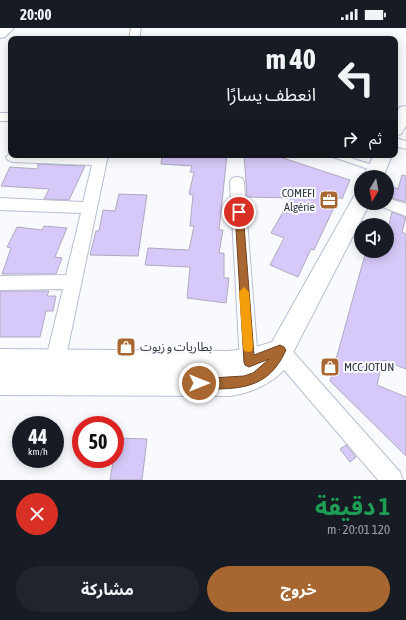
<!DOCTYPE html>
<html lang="ar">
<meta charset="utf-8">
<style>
body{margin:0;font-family:"Asap Condensed","Noto Sans Arabic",sans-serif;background:#20242c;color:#f1f3f6;direction:rtl;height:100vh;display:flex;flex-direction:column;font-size:15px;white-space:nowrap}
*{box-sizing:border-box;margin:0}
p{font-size:13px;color:#9ea1a6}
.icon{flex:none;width:22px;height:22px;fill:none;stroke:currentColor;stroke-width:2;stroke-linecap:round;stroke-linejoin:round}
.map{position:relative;height:452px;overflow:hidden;direction:ltr}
.panel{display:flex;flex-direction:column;background:#171b24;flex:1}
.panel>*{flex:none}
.top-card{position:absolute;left:8px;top:8px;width:390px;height:122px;border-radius:8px;box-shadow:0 2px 10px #0003;direction:rtl;background:#171b24;color:#f1f3f6;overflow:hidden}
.needle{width:26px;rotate:190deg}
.fabs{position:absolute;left:354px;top:142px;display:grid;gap:8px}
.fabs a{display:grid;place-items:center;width:40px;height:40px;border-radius:50%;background:#171b24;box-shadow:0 2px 10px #0003;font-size:20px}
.speed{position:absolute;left:12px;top:388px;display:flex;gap:8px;font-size:20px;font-weight:700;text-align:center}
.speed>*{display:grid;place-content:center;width:52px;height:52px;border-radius:50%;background:#171b24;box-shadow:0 2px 10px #0003;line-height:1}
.speed small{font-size:10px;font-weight:400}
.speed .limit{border:6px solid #d22;background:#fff;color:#111}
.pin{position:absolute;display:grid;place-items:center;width:34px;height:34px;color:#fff;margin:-17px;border:2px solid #fff;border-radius:50%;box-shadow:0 1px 4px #0007}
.me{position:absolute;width:44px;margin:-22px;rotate:90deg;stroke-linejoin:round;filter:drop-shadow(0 0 3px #0008)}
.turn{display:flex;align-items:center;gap:14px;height:84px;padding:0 16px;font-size:18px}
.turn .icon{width:52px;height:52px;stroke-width:2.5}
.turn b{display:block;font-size:28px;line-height:34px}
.then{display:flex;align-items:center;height:38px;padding:0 16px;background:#0003;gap:8px;font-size:15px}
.round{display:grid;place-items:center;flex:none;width:42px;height:42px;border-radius:21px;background:#20242c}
.headline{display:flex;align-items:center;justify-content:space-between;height:68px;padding:0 16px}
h1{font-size:24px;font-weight:700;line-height:30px;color:#1e9e55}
.action{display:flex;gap:8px;margin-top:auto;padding:8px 16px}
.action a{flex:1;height:46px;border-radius:24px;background:#a86731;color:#fff;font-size:16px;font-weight:700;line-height:46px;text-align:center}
.action a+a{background:#20242c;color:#f1f3f6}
.status{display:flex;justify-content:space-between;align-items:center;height:28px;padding:0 20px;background:#171b24;direction:ltr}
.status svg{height:11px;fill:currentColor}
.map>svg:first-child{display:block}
.building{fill:#d6c9f9;stroke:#afaabe}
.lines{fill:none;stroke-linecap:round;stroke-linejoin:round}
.lane-casing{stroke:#b7bfd2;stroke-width:2}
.street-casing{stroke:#b7bfd2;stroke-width:2}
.secondary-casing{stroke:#b7bfd2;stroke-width:2}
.lane{fill:#fff;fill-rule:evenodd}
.street{fill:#fff;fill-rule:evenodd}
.secondary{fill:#fff;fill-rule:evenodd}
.route{fill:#a86731;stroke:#6d4320}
.slow{fill:#f59e0b}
.labels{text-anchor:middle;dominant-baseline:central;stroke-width:4;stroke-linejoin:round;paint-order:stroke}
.poi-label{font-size:12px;fill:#32363d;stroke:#f8fafe;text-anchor:start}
</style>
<div class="status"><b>20:00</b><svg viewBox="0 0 49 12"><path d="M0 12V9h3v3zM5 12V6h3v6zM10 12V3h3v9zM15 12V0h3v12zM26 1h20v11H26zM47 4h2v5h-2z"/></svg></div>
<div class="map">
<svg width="406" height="452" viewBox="0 0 406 452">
<rect width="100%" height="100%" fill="#f8fafe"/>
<g class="building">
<path d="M162 127H227L219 202H223L219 225H224V250H229L226 275 187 270 190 239 145 237 148 220 189 222 194 198H190L193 167 189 166 194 144H190L192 138 161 136Z"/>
<path d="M244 127H279L280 129 350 152 342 171 339 169 314 222 311 221 298 249 270 237 284 210 271 205 291 170 247 169Z"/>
<path d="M38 136 85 138 69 172 44 171 49 161 1 158 10 139 38 141Z"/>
<path d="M402 147 406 148V174L391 170 393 159 398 161Z"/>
<path d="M119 166 147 167 138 228 90 227 96 203H99L103 182 115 183Z"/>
<path d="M392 184 406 189 402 204 406 206V341L383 332 377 357 406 369V428L330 353 366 223H387V206Z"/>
<path d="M44 198 67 200 55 229 62 230 56 246H2L11 220 7 219 17 199 42 202Z"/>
<path d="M0 263H49L47 268H56L53 283H46L40 309H0Z"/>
<path d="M117 410 147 411 142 452H110Z"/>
<path d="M346 417 356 429 350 434 340 421Z"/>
</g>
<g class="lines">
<defs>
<path id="lane" d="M332 127H342L378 139 379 141 378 143H374L333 129Z"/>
<g id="street">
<path d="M131 0H141L139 11H129Z"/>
<rect x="0" y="85" width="11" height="8"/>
<path d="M395 110 406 113V121L395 118Z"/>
<path d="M11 125V127H108L63 343 60 350 53 352 46 350 43 343 63 261 0 262V248L66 247 81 185 0 182V170L83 174 92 137 13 134 8 132 6 129Z"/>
<path d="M237 149 242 150 244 154 258 334 256 340 249 343 242 340 240 334 230 154 232 150Z"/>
<path d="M387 170 406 176V188L382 179 380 175H387Z"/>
<path d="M280 314 287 317 400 444 403 452H378L273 329 271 323 273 317Z"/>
</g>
<g id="secondary">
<path d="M0 0H14L5 9 0 10Z"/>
<path d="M406 78V98L401 106 395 108V87L400 79Z"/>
<path d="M374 127H392L383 149H363Z"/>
<path d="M361 166V175H370L284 342C269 357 251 365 230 368L0 367V321L228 323 249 321 272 314 354 168Z"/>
</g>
</defs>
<use href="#lane" class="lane-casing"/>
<use href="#street" class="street-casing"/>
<use href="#secondary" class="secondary-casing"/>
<use href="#lane" class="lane"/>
<use href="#street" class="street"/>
<use href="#secondary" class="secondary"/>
</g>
<path class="route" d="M239 181 243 184 254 327 280 317 284 319 286 322C268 363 237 361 199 361L195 359 193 355 195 351 244 348 253 345 269 331 249 339 245 337 244 334 235 184Z"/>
<path class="slow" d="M244 259 249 264 253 319 252 323 248 324 244 323 243 319 239 264Z"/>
<defs>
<symbol id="office-square" viewBox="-11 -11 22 22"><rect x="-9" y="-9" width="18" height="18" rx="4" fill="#a86731" stroke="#f8fafe"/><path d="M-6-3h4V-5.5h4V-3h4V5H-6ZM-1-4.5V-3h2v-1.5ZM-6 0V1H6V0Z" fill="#fff"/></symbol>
<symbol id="shop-square" viewBox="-11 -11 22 22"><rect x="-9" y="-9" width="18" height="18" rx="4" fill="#a86731" stroke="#f8fafe"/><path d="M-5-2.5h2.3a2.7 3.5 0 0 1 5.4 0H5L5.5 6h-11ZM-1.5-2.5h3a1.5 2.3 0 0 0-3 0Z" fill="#fff"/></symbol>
</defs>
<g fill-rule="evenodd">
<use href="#office-square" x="318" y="161" width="22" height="22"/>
<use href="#shop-square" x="115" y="308" width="22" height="22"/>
<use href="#shop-square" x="319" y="328" width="22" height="22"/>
</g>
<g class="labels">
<g class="poi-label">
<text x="315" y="165" text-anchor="end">COMEFI<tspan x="315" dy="14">Algérie</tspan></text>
<text x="140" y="319">بطاريات و زيوت</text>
<text x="344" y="339">MCC JOTUN</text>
</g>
</g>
</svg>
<div class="fabs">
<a><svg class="needle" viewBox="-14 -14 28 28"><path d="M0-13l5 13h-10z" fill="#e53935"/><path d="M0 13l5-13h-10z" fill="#9ea1a6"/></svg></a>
<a><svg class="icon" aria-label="sound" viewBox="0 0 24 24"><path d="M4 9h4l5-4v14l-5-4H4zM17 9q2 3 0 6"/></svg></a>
</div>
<div class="speed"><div>44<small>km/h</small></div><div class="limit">50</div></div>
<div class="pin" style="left:239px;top:184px;background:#d93025"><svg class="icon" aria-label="arrive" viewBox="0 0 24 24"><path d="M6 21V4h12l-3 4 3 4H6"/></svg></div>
<svg class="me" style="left:199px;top:355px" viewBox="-20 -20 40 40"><circle r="17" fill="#a86731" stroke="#fff" stroke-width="3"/><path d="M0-11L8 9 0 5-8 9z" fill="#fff"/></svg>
<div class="top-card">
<div class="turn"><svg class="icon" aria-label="left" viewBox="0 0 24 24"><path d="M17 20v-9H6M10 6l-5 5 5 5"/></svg><div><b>40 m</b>انعطف يسارًا</div></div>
<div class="then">ثم<svg class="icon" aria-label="right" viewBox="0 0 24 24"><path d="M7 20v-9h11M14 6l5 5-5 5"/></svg></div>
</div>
</div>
<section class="panel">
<div class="headline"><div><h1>1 دقيقة</h1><p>120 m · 20:01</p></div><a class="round" style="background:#d93025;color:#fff"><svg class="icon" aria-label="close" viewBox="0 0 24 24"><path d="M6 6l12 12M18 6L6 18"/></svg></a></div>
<div class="action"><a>خروج</a><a>مشاركة</a></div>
</section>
